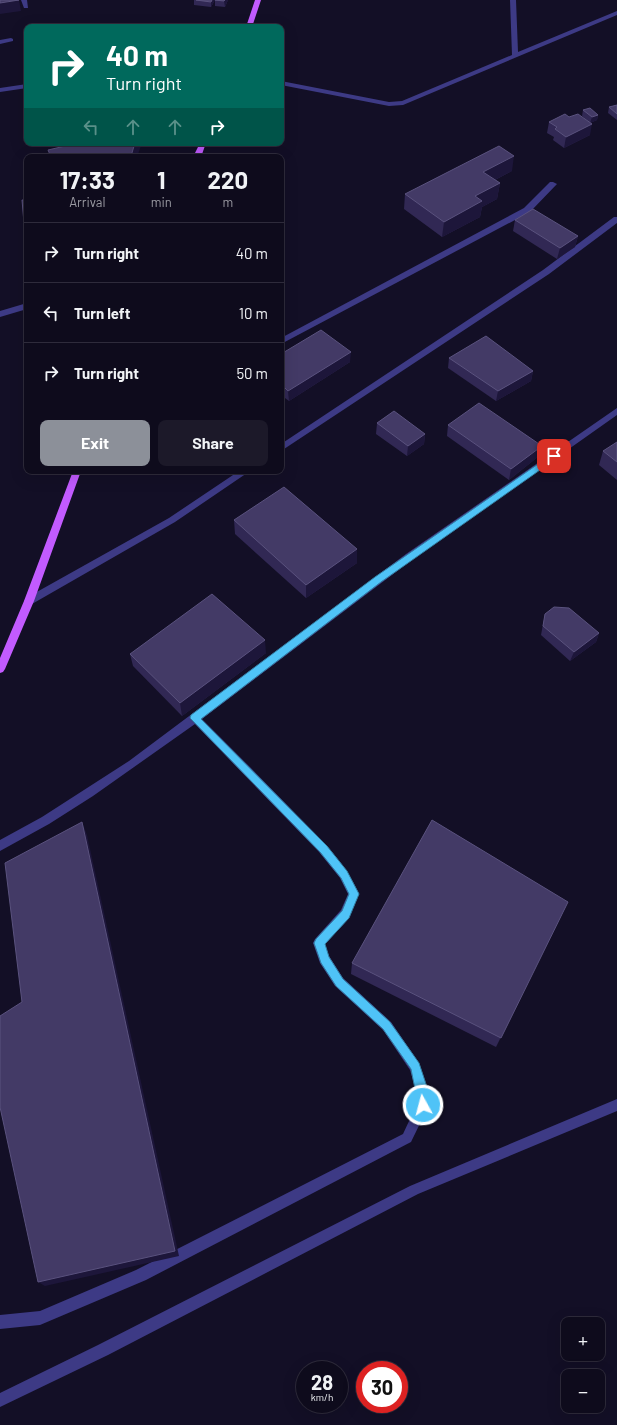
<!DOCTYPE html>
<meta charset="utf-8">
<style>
body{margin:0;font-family:Barlow,sans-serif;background:#1c1929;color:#f1f3f6;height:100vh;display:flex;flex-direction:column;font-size:15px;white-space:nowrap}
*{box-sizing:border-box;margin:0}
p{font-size:13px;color:#9b9ba3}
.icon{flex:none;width:22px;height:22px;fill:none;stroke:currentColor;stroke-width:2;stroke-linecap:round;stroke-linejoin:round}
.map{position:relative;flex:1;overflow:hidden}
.details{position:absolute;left:24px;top:154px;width:260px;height:320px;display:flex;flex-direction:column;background:#0e0b1c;border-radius:8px;box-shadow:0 4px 16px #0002,0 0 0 1px #2e2b3b}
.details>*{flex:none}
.hud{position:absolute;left:24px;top:24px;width:260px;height:122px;border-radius:8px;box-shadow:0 4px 16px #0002,0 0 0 1px #2e2b3b;background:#00695c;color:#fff;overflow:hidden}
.fabs{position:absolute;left:561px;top:1317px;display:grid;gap:8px}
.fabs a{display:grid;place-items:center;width:44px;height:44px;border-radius:8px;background:#0e0b1c;box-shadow:0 4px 16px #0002,0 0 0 1px #2e2b3b;font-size:20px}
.speed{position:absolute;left:296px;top:1361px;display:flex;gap:8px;font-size:20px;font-weight:700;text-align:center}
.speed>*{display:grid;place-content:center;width:52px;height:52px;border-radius:50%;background:#0e0b1c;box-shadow:0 4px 16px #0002,0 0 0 1px #2e2b3b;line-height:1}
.speed small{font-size:10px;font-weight:400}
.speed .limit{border:6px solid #d22;background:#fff;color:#111}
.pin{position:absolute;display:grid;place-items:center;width:34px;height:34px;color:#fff;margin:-17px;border-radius:8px;box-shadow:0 2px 6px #0006}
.me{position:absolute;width:44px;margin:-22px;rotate:353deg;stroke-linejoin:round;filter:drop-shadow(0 0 3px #0008)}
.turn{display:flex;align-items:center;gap:14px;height:84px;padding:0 16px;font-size:18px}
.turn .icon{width:52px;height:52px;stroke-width:2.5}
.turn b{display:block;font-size:28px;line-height:34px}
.lanes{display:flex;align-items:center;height:38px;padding:0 16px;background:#0003;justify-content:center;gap:20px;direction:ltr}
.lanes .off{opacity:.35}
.eta{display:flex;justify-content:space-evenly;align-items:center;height:68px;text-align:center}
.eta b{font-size:24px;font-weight:700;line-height:28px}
.primary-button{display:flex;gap:8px;margin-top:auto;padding:8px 16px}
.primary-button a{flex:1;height:46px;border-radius:8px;background:#8c9099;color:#fff;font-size:16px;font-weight:700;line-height:46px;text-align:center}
.primary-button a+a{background:#1c1929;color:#f1f3f6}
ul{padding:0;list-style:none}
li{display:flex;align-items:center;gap:12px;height:60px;padding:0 16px;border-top:1px solid #2e2b3b}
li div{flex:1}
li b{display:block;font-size:15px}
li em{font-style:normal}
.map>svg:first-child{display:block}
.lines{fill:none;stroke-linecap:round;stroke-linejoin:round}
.minor{fill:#3d3a85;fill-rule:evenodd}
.major{fill:#c25bff;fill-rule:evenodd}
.wall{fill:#312854}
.shaded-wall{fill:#1d163a}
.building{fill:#433a66;stroke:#5a527e}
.route{fill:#4fc3f7;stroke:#337fa1}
</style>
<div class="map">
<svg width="617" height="1425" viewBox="0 0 617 1425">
<rect width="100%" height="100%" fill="#130f26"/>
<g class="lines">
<g class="minor">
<path d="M21 0H27L28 8H24Z"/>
<path d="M510 0H516L518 52 617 11V15L403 105 389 106 281 85V81L389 102 402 101 512 55Z"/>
<path d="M11 38 13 39V41L0 44V40Z"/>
<path d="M27 84V88L0 92V88Z"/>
<path d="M550 182H553L557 184 530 212 281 344V338L524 208Z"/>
<path d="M614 217H617V223L549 274 281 451V444L543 270Z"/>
<path d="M27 303V309L0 317V311Z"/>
<path d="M617 408V415L413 559 202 719C231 748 260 777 288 806 315 834 344 859 359 894L349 918 325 944 329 956 343 978 391 1022 419 1063 427 1087 429 1105 411 1142 146 1280 40 1325 0 1329V1315L40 1311 136 1270 403 1134 417 1104 415 1087 410 1070 383 1030 335 986 320 963 313 943 315 939 341 910 348 894 340 878 319 852 195 724 93 796 49 824 0 851V840L42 817 129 761 406 554Z"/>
<path d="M239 471H250L175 522 32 604H26L24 601 26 598 169 518Z"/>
<path d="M617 1099V1111L418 1194 108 1355 0 1407V1393L98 1345 410 1186Z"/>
</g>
<g class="major">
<path d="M255 0H261L252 27H246Z"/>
<path d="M200 143H206L201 157H193Z"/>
<path d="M73 471H81L34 601 5 669 3 672 0 673V658L24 601Z"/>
</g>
</g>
<g class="wall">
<path d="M194 0H215L211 7 194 5Z"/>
<path d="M215 0H228L225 7 215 6Z"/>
<path d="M617 105V120L608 113 609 107Z"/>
<path d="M583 110 598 115 597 120 590 123 582 116Z"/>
<path d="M549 122 590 135 564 148 553 140 554 137 547 133Z"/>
<path d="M512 171 495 180 500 183 497 199 482 207 480 217 442 237 404 209 405 194Z"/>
<path d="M27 200V234L24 223Z"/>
<path d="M515 220 578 236 575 247 557 259 513 231Z"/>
<path d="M281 354 350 362 289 401 281 395Z"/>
<path d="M449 358 533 371 531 381 496 401 448 368Z"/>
<path d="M377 423 425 434 424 444 407 456 376 434Z"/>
<path d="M448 425 539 456 509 480 447 436Z"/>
<path d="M617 442V480L599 465 603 451Z"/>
<path d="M234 520 357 563 306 598 235 534Z"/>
<path d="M545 614 599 633 596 642 570 661 541 635 543 624Z"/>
<path d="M266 653 182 716 133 666 130 654Z"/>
<path d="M568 902 496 1047 351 974 352 963Z"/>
</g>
<g class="shaded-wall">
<path d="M19 0 21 11 0 14V3Z"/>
<path d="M212 0H215L211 7V2Z"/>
<path d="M225 0H228L225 7 224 1Z"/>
<path d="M598 115 597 120 590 123 592 117Z"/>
<path d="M592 124 590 135 564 148 566 137Z"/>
<path d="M135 143H142L137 157H126Z"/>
<path d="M514 156 512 171 481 187 483 172Z"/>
<path d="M500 183 497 199 482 207 480 217 442 237 444 222 475 196Z"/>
<path d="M578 236 575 247 557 259 560 248Z"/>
<path d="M351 352 350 362 289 401 288 391Z"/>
<path d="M533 371 531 381 496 401 498 391Z"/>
<path d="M425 434 424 444 407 456 408 446Z"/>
<path d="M542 446 539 456 509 480 511 469Z"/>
<path d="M357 549V563L306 598V585Z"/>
<path d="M599 633 596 642 570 661 574 652Z"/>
<path d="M265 640 266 653 182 716 180 703Z"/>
<path d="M82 822 87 835 179 1256 45 1286 38 1282Z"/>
</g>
<g class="building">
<path d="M0 0H19L0 3Z"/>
<path d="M196 0H212L211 2Z"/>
<path d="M215 0H225L224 1Z"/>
<path d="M617 105V114L609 107Z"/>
<path d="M590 108 598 115 592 117 583 110Z"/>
<path d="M565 114 569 117 578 114 592 124 566 137 555 129 557 127 549 122Z"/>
<path d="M78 143H135L131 156 126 157H51L48 150Z"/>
<path d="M499 146 514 156 483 172 500 183 475 196 482 201 444 222 405 194Z"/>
<path d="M22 200H27V222L24 223Z"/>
<path d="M533 209 578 236 560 248 515 220Z"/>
<path d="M321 330 351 352 288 391 281 384V354Z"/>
<path d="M486 336 533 371 498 391 449 358Z"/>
<path d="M479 403 542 446 511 469 448 425Z"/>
<path d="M394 411 425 434 408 446 377 423Z"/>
<path d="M617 442V462L603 451Z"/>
<path d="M284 487 357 549 306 585 234 520Z"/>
<path d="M212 594 265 640 180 703 130 654Z"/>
<path d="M554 607 569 608 599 633 574 652 543 626 545 614Z"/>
<path d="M432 820 568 902 501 1038 352 963Z"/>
<path d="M82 822 175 1251 38 1282 0 1107V1016L22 1002 5 863Z"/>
</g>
<path class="route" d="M554 453 558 456 557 458 381 582 201 719 327 846 347 871 359 894 349 918 325 944 329 957 343 979 390 1022 419 1063 427 1087 429 1105 427 1109 423 1111 419 1109 411 1069 383 1029 336 986 321 963 314 943 316 939 342 911 349 894 341 878 320 852 190 718 191 715 375 577Z"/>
</svg>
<div class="fabs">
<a>+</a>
<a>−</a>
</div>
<div class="speed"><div>28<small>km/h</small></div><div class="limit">30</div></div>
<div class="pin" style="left:554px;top:456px;background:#d93025"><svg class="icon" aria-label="arrive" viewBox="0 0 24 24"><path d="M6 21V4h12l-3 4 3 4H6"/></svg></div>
<svg class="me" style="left:423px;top:1105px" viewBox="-20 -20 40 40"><circle r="17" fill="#4fc3f7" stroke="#fff" stroke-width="3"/><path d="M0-11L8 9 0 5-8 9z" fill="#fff"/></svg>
<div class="hud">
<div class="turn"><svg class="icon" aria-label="right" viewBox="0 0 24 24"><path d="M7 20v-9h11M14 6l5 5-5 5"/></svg><div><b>40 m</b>Turn right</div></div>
<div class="lanes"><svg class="icon off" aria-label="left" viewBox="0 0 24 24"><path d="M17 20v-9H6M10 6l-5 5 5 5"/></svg><svg class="icon off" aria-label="ahead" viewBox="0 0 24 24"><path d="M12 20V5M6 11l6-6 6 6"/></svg><svg class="icon off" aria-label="ahead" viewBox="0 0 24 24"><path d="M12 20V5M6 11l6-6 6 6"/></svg><svg class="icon" aria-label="right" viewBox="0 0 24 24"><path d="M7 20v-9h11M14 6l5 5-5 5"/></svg></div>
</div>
<section class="details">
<div class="eta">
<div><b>17:33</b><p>Arrival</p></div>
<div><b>1</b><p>min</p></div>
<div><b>220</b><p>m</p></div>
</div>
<ul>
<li><svg class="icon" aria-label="right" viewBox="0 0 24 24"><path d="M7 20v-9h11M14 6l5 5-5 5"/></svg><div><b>Turn right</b></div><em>40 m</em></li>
<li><svg class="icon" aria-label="left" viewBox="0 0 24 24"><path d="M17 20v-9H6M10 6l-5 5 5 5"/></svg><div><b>Turn left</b></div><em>10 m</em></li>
<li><svg class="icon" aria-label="right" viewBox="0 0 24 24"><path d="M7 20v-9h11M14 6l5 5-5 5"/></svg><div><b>Turn right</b></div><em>50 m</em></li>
</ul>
<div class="primary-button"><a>Exit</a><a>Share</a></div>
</section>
</div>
